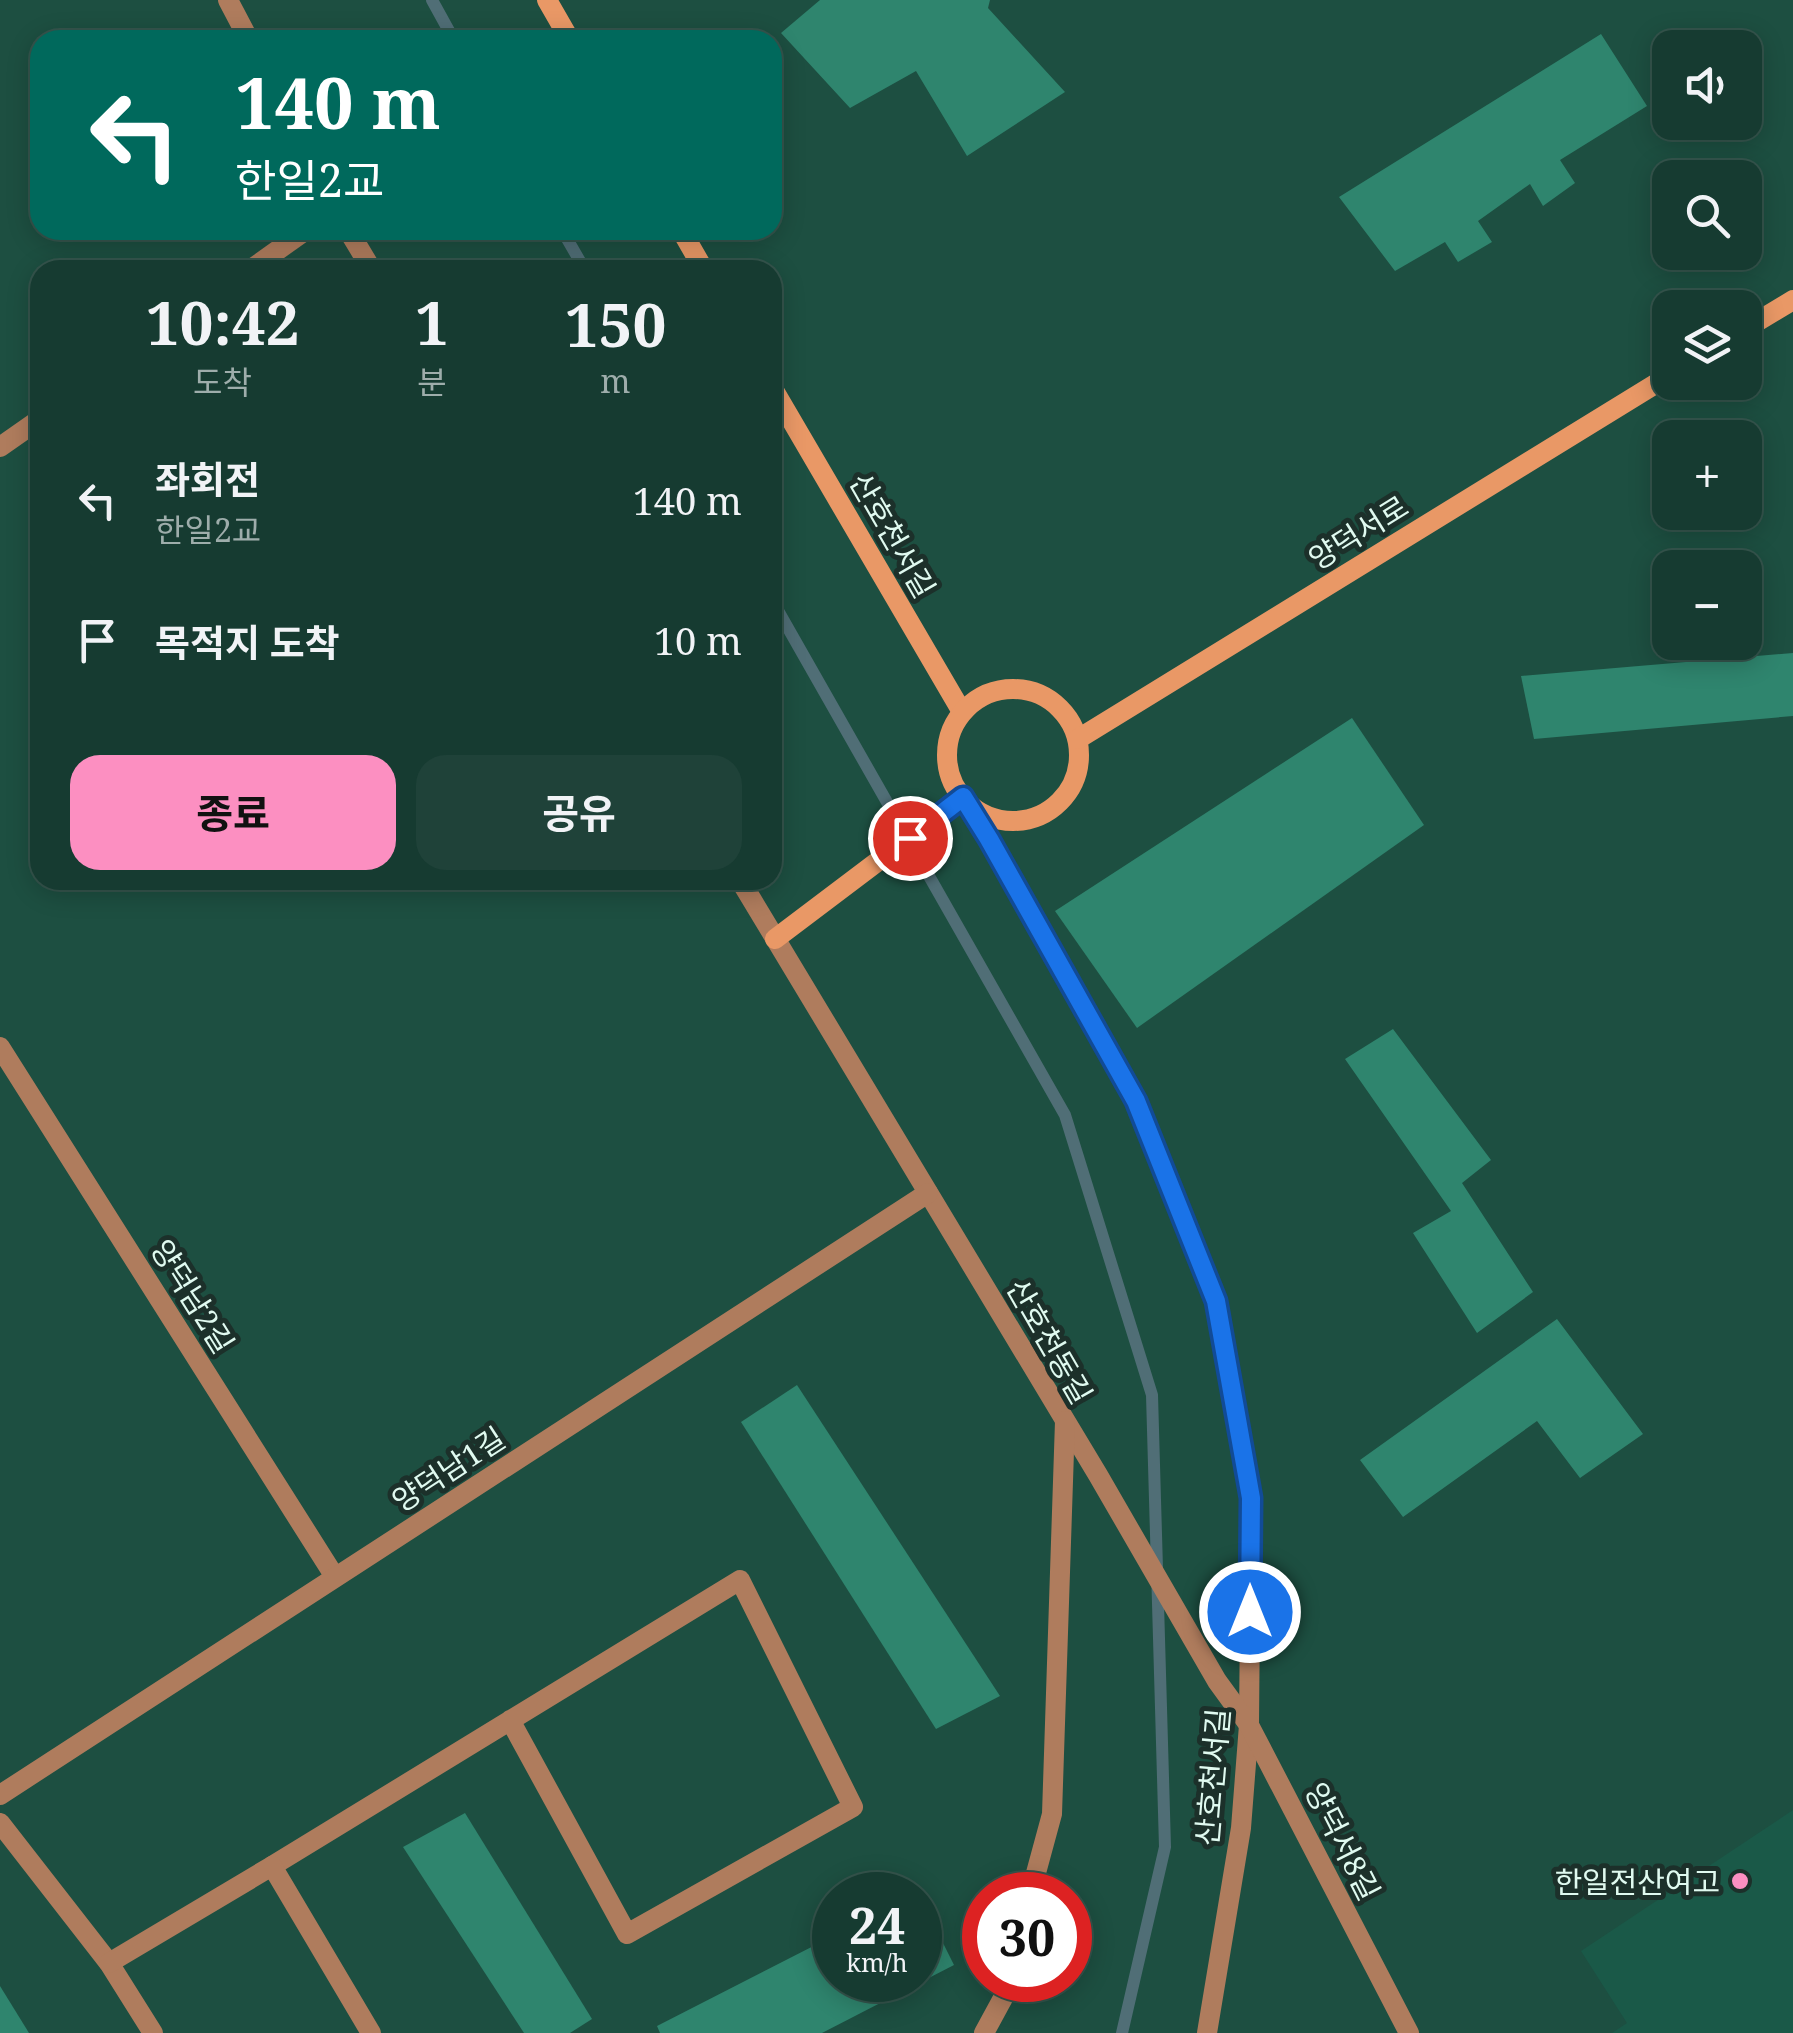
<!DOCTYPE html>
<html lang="ko">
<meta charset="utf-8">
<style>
body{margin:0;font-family:"Noto Serif","Noto Sans KR",serif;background:#1f4239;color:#f1f3f6;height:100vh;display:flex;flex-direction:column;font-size:38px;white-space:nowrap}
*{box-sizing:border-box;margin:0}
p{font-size:32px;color:#9eadab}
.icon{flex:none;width:55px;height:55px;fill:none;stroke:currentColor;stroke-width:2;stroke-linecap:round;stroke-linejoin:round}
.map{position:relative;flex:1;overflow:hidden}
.drawer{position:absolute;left:30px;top:260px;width:752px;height:630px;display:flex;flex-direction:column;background:#163b31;border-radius:30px;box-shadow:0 5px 25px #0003,0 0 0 2px #35554d}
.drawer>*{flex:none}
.banner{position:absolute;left:30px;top:30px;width:752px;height:210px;border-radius:30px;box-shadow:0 5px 25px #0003,0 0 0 2px #35554d;background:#00695c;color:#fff;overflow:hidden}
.buttons{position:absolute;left:1652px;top:30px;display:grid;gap:20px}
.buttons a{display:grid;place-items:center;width:110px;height:110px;border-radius:20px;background:#163b31;box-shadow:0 5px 25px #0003,0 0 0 2px #35554d;font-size:50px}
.speed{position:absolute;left:812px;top:1872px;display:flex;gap:20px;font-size:50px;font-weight:700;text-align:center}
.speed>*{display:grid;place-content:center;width:130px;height:130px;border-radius:50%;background:#163b31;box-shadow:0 5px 25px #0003,0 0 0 2px #35554d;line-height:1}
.speed small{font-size:25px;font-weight:400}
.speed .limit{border:15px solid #d22;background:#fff;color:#111}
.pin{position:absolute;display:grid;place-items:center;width:85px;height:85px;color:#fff;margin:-42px;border:5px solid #fff;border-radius:50%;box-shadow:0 2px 10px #0007}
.me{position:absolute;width:110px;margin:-55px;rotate:0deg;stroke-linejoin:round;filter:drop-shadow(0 0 8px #0008)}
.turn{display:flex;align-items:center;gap:35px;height:210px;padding:0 40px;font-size:45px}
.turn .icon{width:130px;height:130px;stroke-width:2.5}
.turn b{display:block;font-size:70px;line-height:85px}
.eta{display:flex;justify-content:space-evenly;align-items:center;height:170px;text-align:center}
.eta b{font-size:60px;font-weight:700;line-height:70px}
.button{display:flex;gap:20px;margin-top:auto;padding:20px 40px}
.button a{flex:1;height:115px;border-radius:30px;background:#fc8fc1;color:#111;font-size:40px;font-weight:700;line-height:115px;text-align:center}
.button a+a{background:#1f4239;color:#f1f3f6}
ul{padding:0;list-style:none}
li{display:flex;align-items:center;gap:30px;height:140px;padding:0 40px}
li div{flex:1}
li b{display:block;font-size:38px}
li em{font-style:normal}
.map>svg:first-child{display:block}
.built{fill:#1a5948}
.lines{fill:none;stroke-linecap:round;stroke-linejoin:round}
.stream{stroke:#506e76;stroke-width:12}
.building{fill:#2f856e}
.street{stroke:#af7c5d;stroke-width:20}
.secondary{stroke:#e99866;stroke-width:20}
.route-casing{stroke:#114b97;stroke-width:25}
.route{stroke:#1a73e8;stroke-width:18}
.poi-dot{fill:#fc8fc1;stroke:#1c302a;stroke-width:4}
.labels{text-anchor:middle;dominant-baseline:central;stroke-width:10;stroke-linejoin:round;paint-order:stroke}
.street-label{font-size:30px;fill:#e0faf0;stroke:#1c302a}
.poi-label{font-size:30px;fill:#e0faf0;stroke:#1c302a;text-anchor:end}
</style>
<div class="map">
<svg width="1793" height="2033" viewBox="0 0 1793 2033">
<rect width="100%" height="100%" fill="#1d4f41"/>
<path class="built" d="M1793 1810V2033H1612L1627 2023 1581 1951Z"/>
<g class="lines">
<g class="stream">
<path d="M432 0 454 40"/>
<path d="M562 230 585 270"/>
<path d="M772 600 1065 1115 1152 1395 1165 1847 1122 2033"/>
</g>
</g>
<g class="building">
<path d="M820 0H990L988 8 1065 92 967 156 916 71 850 108 781 33Z"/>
<path d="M1601 34 1647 106 1560 160 1575 183 1543 206 1530 184 1478 221 1492 242 1458 262 1445 242 1395 271 1339 197Z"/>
<path d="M1793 653V716L1534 739 1521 676Z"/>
<path d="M1352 718 1424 825 1137 1028 1055 911Z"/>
<path d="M1393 1029 1491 1160 1462 1183 1533 1292 1477 1333 1413 1233 1451 1211 1345 1059Z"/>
<path d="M1557 1319 1643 1434 1580 1478 1537 1421 1403 1517 1360 1460Z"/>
<path d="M797 1385 1000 1696 936 1729 741 1422Z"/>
<path d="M465 1813 592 2019 570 2033H524L403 1847Z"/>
<path d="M920 1897 954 1965 822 2033H660L657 2026 835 1935V1980H920Z"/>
<path d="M0 1986 29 2033H0Z"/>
</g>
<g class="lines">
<g class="street">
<path d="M228 0 249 40"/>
<path d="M348 230 372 270"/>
<path d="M250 270 306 230"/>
<path d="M0 447 40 419"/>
<path d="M971 806 1136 1101 1216 1301 1251 1498 1249 1725 1241 1828 1207 2033"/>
<path d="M740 880 1098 1475 1217 1681 1249 1725 1409 2033"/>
<path d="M0 1047 335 1577"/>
<path d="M0 1795 928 1193"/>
<path d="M0 1823 109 1963 153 2033"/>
<path d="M272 1866 740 1580 853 1807 627 1934 510 1720"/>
<path d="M1030 1895 1052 1814 1065 1421"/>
<path d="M109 1963 272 1866 371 2033"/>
<path d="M984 2033 1003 1998 1007 1980"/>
</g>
<g class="secondary">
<path d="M547 0 570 40"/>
<path d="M681 230 704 270"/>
<path d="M1745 329 1793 300"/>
<path d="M772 387 962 712"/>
<circle cx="1013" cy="755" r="66"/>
<path d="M1078 739 1670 375"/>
<path d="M775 939 963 797"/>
</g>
</g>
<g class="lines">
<defs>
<path id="route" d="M910 838 963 797 989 839 1136 1101 1216 1301 1251 1498 1250 1612"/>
</defs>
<use href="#route" class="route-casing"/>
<use href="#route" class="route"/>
</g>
<circle class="poi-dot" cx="1740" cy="1881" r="10"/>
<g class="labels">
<g class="street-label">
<text transform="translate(1358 532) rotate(-32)">양덕서로</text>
<text transform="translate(893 535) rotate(60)">산호천서길</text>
<text transform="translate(193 1296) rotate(58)">양덕남2길</text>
<text transform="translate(1050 1341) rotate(60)">산호천동길</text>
<text transform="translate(448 1469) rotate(-33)">양덕남1길</text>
<text transform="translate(1212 1777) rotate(-85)">산호천서길</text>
<text transform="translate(1343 1841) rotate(63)">양덕서8길</text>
</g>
<g class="poi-label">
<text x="1720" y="1881">한일전산여고</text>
</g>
</g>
</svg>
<div class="buttons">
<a><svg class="icon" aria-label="sound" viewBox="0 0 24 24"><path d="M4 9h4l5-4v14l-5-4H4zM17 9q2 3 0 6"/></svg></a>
<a><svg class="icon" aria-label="search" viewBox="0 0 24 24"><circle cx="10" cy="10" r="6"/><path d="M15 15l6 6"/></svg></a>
<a><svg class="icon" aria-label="layers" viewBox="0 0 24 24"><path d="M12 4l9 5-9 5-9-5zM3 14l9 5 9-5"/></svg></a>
<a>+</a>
<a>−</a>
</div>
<div class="speed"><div>24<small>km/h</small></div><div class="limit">30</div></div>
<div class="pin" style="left:910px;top:838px;background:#d93025"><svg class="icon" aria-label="arrive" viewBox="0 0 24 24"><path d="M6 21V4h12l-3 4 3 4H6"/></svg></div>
<svg class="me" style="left:1250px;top:1612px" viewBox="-20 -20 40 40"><circle r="17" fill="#1a73e8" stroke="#fff" stroke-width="3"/><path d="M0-11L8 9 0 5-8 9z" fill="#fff"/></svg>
<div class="banner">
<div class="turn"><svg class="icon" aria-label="left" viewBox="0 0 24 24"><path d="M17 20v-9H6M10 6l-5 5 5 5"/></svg><div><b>140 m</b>한일2교</div></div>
</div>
<section class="drawer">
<div class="eta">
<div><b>10:42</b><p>도착</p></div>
<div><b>1</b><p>분</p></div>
<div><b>150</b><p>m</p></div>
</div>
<ul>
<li><svg class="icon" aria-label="left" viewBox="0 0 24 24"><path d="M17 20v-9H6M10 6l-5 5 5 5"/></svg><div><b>좌회전</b><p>한일2교</p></div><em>140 m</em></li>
<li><svg class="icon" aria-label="arrive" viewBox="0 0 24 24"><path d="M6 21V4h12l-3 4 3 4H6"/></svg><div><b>목적지 도착</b></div><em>10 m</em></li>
</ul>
<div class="button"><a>종료</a><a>공유</a></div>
</section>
</div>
